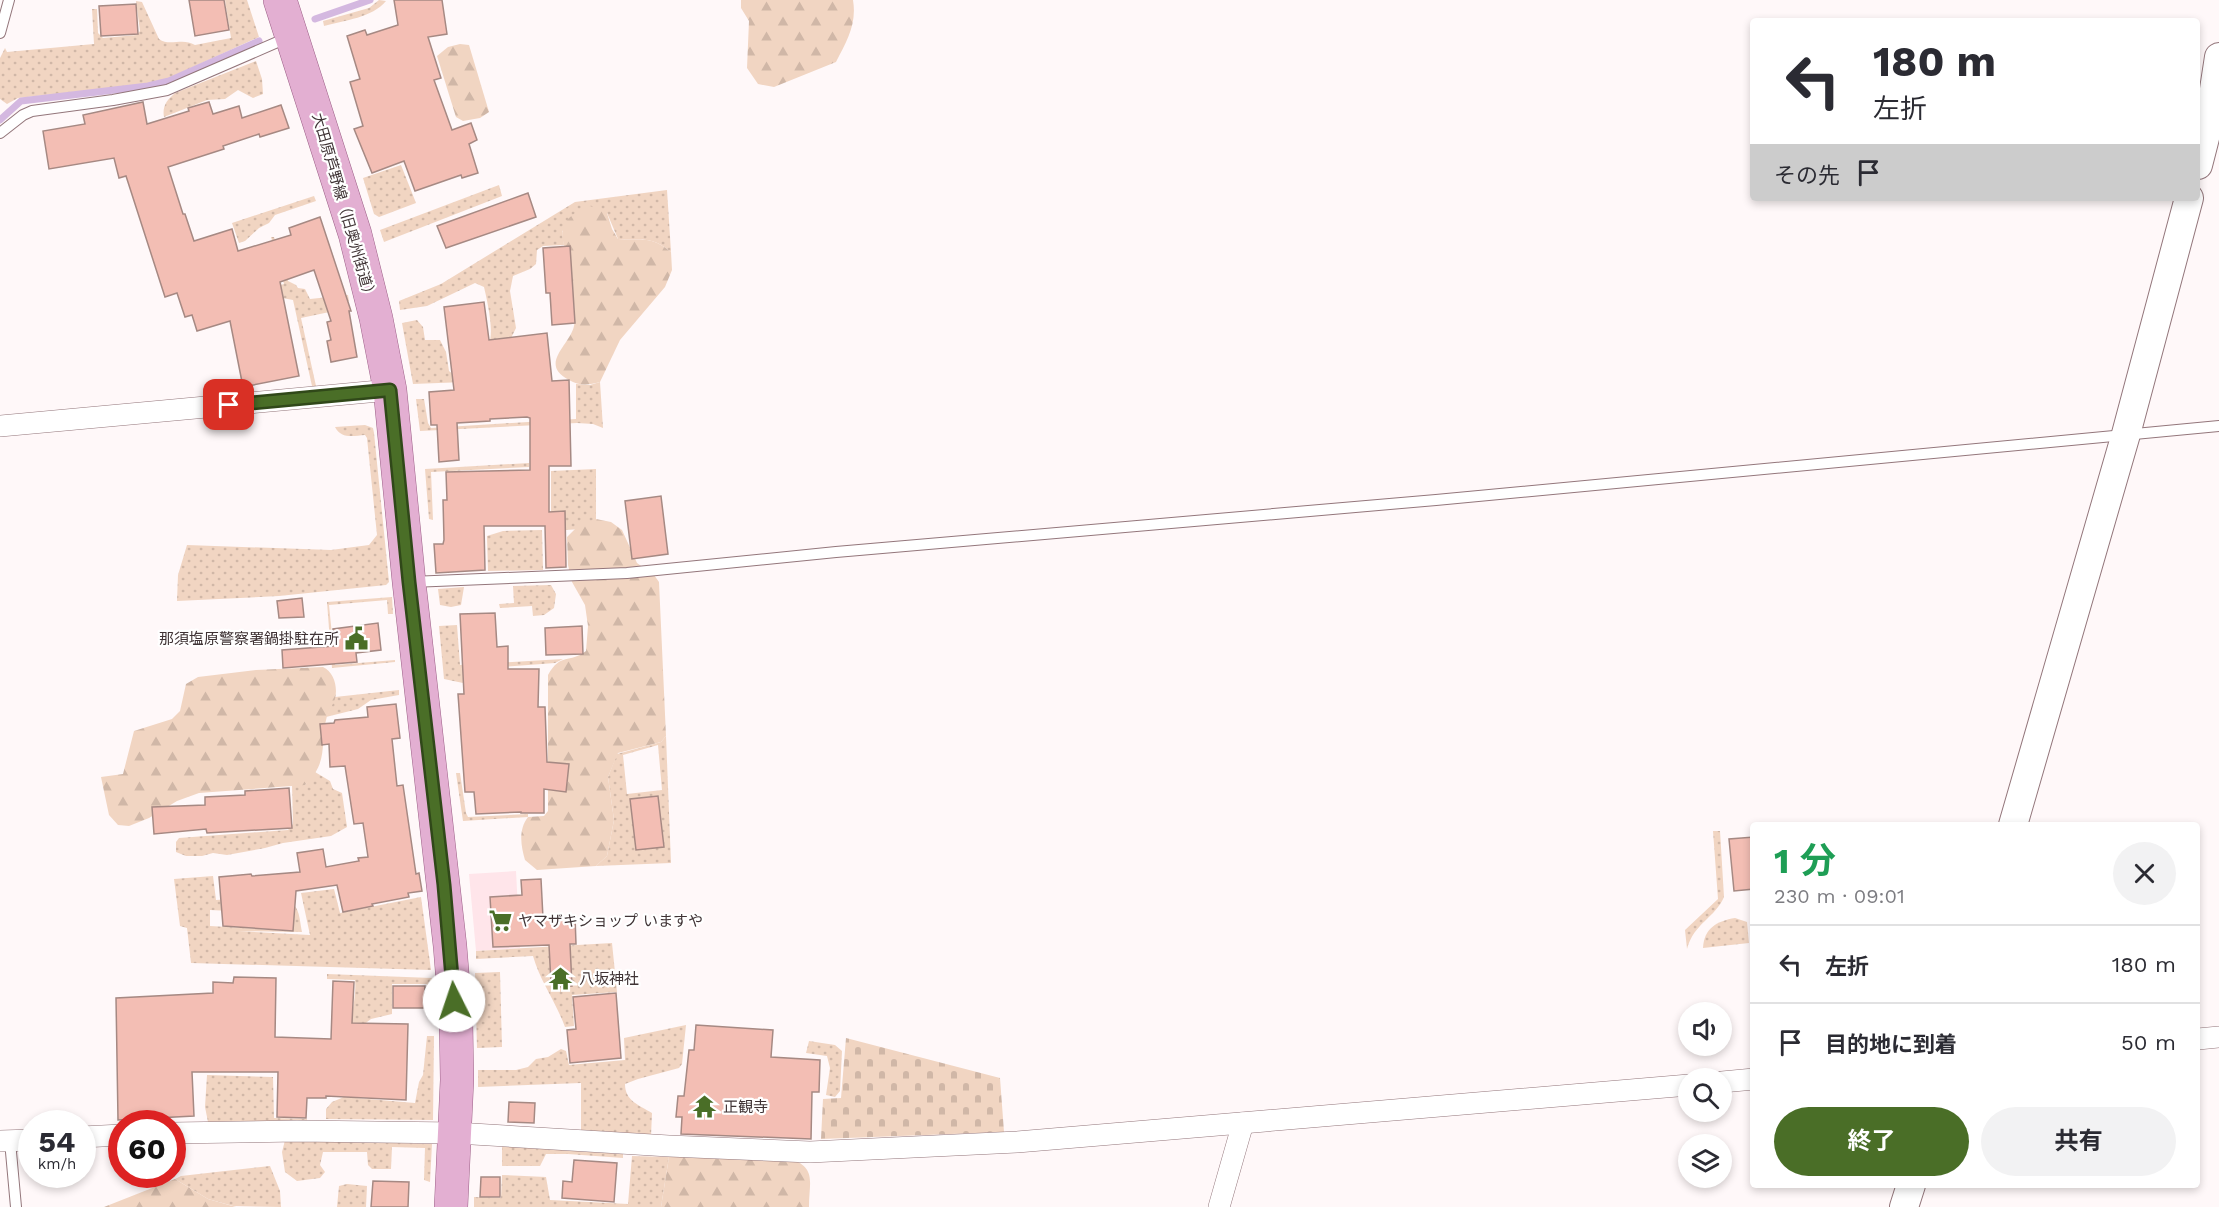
<!DOCTYPE html>
<html lang="ja">
<meta charset="utf-8">
<style>
body{margin:0;font-family:"Work Sans","Noto Sans JP",sans-serif;background:#f2f2f3;color:#2b2b33;height:100vh;display:flex;flex-direction:column;font-size:22px;white-space:nowrap}
*{box-sizing:border-box;margin:0}
p{font-size:20px;color:#7c7c81}
.icon{flex:none;width:33px;height:33px;fill:none;stroke:currentColor;stroke-width:2;stroke-linecap:round;stroke-linejoin:round}
.map{position:relative;flex:1;overflow:hidden}
.panel{position:absolute;left:1750px;top:822px;width:450px;height:366px;display:flex;flex-direction:column;background:#fff;border-radius:6px;box-shadow:0 3px 9px #0003}
.panel>*{flex:none}
.hud{position:absolute;left:1750px;top:18px;width:450px;height:183px;border-radius:6px;box-shadow:0 3px 9px #0003;background:#fff;color:#2b2b33;overflow:hidden}
.tools{position:absolute;left:1678px;top:1002px;display:grid;gap:12px}
.tools a{display:grid;place-items:center;width:54px;height:54px;border-radius:50%;background:#fff;box-shadow:0 3px 9px #0003;font-size:30px}
.speed{position:absolute;left:18px;top:1110px;display:flex;gap:12px;font-size:30px;font-weight:700;text-align:center}
.speed>*{display:grid;place-content:center;width:78px;height:78px;border-radius:50%;background:#fff;box-shadow:0 3px 9px #0003;line-height:1}
.speed small{font-size:15px;font-weight:400}
.speed .limit{border:9px solid #d22;background:#fff;color:#111}
.pin{position:absolute;display:grid;place-items:center;width:51px;height:51px;color:#fff;margin:-26px;border-radius:12px;box-shadow:0 3px 9px #0006}
.me{position:absolute;width:66px;margin:-33px;rotate:356deg;stroke-linejoin:round;filter:drop-shadow(0 0 4px #0008)}
.turn{display:flex;align-items:center;gap:21px;height:126px;padding:0 24px;font-size:27px}
.turn .icon{width:78px;height:78px;stroke-width:2.5}
.turn b{display:block;font-size:42px;line-height:51px}
.then{display:flex;align-items:center;height:57px;padding:0 24px;background:#0003;gap:12px;font-size:22px}
.round{display:grid;place-items:center;flex:none;width:63px;height:63px;border-radius:32px;background:#f2f2f3}
.head{display:flex;align-items:center;justify-content:space-between;height:102px;padding:0 24px}
h1{font-size:36px;font-weight:700;line-height:45px;color:#1e9e55}
.primary-button{display:flex;gap:12px;margin-top:auto;padding:12px 24px}
.primary-button a{flex:1;height:69px;border-radius:36px;background:#4a6e27;color:#fff;font-size:24px;font-weight:700;line-height:69px;text-align:center}
.primary-button a+a{background:#f2f2f3;color:#2b2b33}
ul{padding:0;list-style:none}
li{display:flex;align-items:center;gap:18px;height:78px;padding:0 24px;border-top:2px solid #e1e1e2}
li div{flex:1}
li b{display:block;font-size:22px}
li em{font-style:normal}
.map>svg:first-child{display:block}
.built{fill:#ffe5ea}
.grass{fill:url(#grass-dots);fill-rule:evenodd}
.forest{fill:url(#forest-firs)}
.cemetery{fill:url(#cemetery-stones)}
.lines{fill:none;stroke-linecap:round;stroke-linejoin:round}
.stream{stroke:#d4b8e0;stroke-width:7}
.building{fill:#f3beb4;stroke:#a68983;stroke-width:1.5}
.lane-casing{stroke:#93767b;stroke-width:12}
.street-casing{stroke:#93767b;stroke-width:22}
.secondary-casing{stroke:#93767b;stroke-width:30}
.primary-casing{stroke:#9d6188;stroke-width:34}
.lane{stroke:#fff;stroke-width:10}
.street{stroke:#fff;stroke-width:21}
.secondary{stroke:#fff;stroke-width:28}
.primary{stroke:#e3afd2;stroke-width:33}
.route-casing{stroke:#304819;stroke-width:15}
.route{stroke:#4a6e27;stroke-width:10}
.labels{text-anchor:middle;dominant-baseline:central;stroke-width:4.5;stroke-linejoin:round;paint-order:stroke}
.street-label{font-size:15px;fill:#3f3335;stroke:#fff}
.poi-label{font-size:15px;fill:#3f3335;stroke:#fff;text-anchor:start}
</style>
<div class="map">
<svg width="2219" height="1207" viewBox="0 0 2219 1207">
<defs>
<pattern id="grass-dots" width="8" height="8" patternUnits="userSpaceOnUse" patternTransform="scale(1.5)"><rect width="8" height="8" fill="#f1d5c2"/><path d="M2 2h.1M6 6h.1" fill="none" stroke="#d0b7a7" stroke-width="1.8" stroke-linecap="round"/></pattern>
<pattern id="forest-firs" width="22" height="20" patternUnits="userSpaceOnUse" patternTransform="scale(1.5)"><rect width="22" height="20" fill="#f1d5c2"/><path d="M5 1l3.5 6h-7zM16 11l3.5 6h-7z" fill="#d0b7a7"/></pattern>
<pattern id="cemetery-stones" width="16" height="16" patternUnits="userSpaceOnUse" patternTransform="scale(1.5)"><rect width="16" height="16" fill="#f1d5c2"/><path d="M2 7V4a2 2 0 0 1 4 0v3zM10 15v-3a2 2 0 0 1 4 0v3z" fill="#d0b7a7"/></pattern>
</defs>
<rect width="100%" height="100%" fill="#fff8f9"/>
<path class="built" d="M516 871 520 948 476 951 469 874Z"/>
<g class="grass">
<path d="M225 0H247L259 37 169 78 149 84 18 98 7 104 0 99V58L5 48 7 52 94 44 92 9H97L98 33 103 38 137 35 140 31 136 1 142 2 159 39C170 47 182 37 195 45L231 38Z"/>
<path d="M379 0 386 1C372 18 345 20 324 26L323 21 369 8Z"/>
<path d="M256 61 262 79 263 94 253 98 238 90 225 99 207 100 164 117C162 106 167 100 175 93Z"/>
<path d="M401 165 416 203 379 217 374 214 363 178Z"/>
<path d="M499 185 502 196 384 242 380 230Z"/>
<path d="M667 190 671 252C650 235 642 241 618 239L607 213 562 231 564 245 543 246 537 250 536 264 530 269 513 276 510 291 516 328 509 342 515 380 413 384 402 323 417 320 423 327 425 340H440L446 352 449 371 454 375C465 366 479 358 487 347 496 337 487 300 484 287L475 283 427 306 400 310 399 301 441 284 575 202Z"/>
<path d="M314 196 316 201 275 215 269 223 259 228 245 241 239 243 232 223Z"/>
<path d="M271 237H274L288 281 296 285 298 288 305 289 310 299 348 295 349 301 338 302 339 310 301 318 316 386H312L293 300 266 295 226 300 284 284Z"/>
<path d="M600 382 603 428 593 424 577 423 420 431 416 399H424L428 423 431 428 576 419V384L590 385Z"/>
<path d="M365 425 373 428 374 433 389 582 386 585 279 596 177 601 178 575 187 545 331 550 369 545 377 535 367 438 365 435C353 436 341 439 335 427Z"/>
<path d="M529 463V467L431 472 433 520 429 519 425 469Z"/>
<path d="M596 469V528L551 531V471Z"/>
<path d="M542 530 543 570 488 571 487 536 503 531Z"/>
<path d="M551 585 556 594 554 608 544 615 533 616 532 606 500 608 499 604 514 603 513 586Z"/>
<path d="M464 587 461 605 451 607 440 605 438 589Z"/>
<path d="M392 597 393 614H388L387 600 329 605 335 665 395 660V662L332 668 327 602Z"/>
<path d="M457 625 460 665 563 659 555 663 501 667 503 678 463 683 444 679 439 626Z"/>
<path d="M399 690V695L371 700 358 709 326 717 335 697Z"/>
<path d="M666 736 671 863 596 866 607 856 614 820 608 777 617 754 661 742ZM658 745 662 790 627 794 623 755ZM658 796 664 847 631 799Z"/>
<path d="M315 772 330 781 333 789 342 793 347 827 331 836 283 843 265 848 227 855 213 853 202 856H186L176 852V842L179 838 288 830 293 824 292 785H305Z"/>
<path d="M456 773H460L466 813 468 817 528 814V817L463 821Z"/>
<path d="M1713 831H1720L1724 897C1715 918 1694 923 1687 949L1685 930 1718 899Z"/>
<path d="M213 876 216 900C235 899 281 890 294 905 300 911 300 924 302 932L238 931 310 935 301 893 334 889 340 913 421 897 431 970 191 963 187 928 180 926 174 879ZM210 910 294 914 292 931 210 926Z"/>
<path d="M1735 918 1747 922 1749 943 1703 948C1704 928 1717 921 1735 918Z"/>
<path d="M612 943 617 992 572 995 574 1026 565 1027C556 1002 540 981 533 956L476 959V951Z"/>
<path d="M500 972 502 1047 477 1048 475 973Z"/>
<path d="M327 974 432 978 434 1018H428L427 984H392V1014L371 1019 350 1035C350 1017 357 997 355 980L327 979Z"/>
<path d="M686 1025 682 1064 679 1068 638 1079 625 1084C625 1101 639 1105 652 1113L651 1136 583 1134 581 1130V1083L478 1087V1070H516L528 1067 536 1059 548 1057 561 1049 566 1051 569 1065 625 1060 624 1038Z"/>
<path d="M427 1036H434L433 1120 326 1119V1109L332 1102 344 1097 415 1103 419 1082 423 1075Z"/>
<path d="M809 1041 835 1045 842 1051 840 1091 835 1097 826 1095 830 1068 827 1056 806 1053Z"/>
<path d="M207 1075 273 1077 274 1118 307 1119V1122H208L205 1107Z"/>
<path d="M285 1140 432 1144 430 1182 424 1180 425 1148 392 1147 391 1169H372L368 1165 367 1152H323L320 1165 325 1172 320 1178 297 1181 285 1172 282 1152Z"/>
<path d="M502 1146 623 1154V1158L568 1154H546L540 1166H502Z"/>
<path d="M632 1156 669 1157 661 1207H474V1197L501 1198 502 1175 546 1177 550 1200 628 1204Z"/>
<path d="M270 1166 280 1191 281 1207 233 1206 208 1199 175 1179 181 1176Z"/>
<path d="M347 1184 367 1186 366 1207H337L339 1186Z"/>
</g>
<g class="forest">
<path d="M741 0H853C857 24 847 41 836 62L774 87 758 84 747 68 749 21 741 8Z"/>
<path d="M460 44 469 45 489 112 480 118 463 121 456 117 437 56 448 47Z"/>
<path d="M590 206 607 213 612 229 618 239C642 241 650 235 671 252L672 270 665 287 620 340 600 382C589 385 579 386 569 380 538 364 570 345 574 326 577 314 570 268 568 253 554 229 567 214 590 206Z"/>
<path d="M596 519 611 522 622 530 637 563 654 575 659 582 666 736 661 742 618 753 608 777 614 820 607 856 596 866 537 870 525 860C521 846 518 830 528 817L544 816 548 811V675C561 652 569 664 586 651L588 626 585 605 572 582 568 565 567 537 579 525Z"/>
<path d="M323 667C334 672 338 687 335 699 333 705 329 710 327 716 319 744 330 761 305 785L199 793 177 801 149 818 129 826 118 825 109 815 101 777 123 774 134 731 172 719 180 711 186 684 198 677 256 670Z"/>
<path d="M683 1154 790 1158C817 1169 809 1181 809 1207H661L669 1157Z"/>
<path d="M175 1179 208 1199 236 1207H104Z"/>
</g>
<path class="cemetery" d="M846 1038 1000 1078 1004 1132 821 1139 823 1099 841 1098Z"/>
<g class="lines">
<g class="stream">
<path d="M315 19 370 0"/>
<path d="M0 120 21 101 148 86 169 81 259 41"/>
</g>
</g>
<g class="building">
<path d="M189 0H224L229 30 195 36Z"/>
<path d="M394 0H442L447 34 428 37 441 78 434 80 452 130 471 123 477 140 469 144 478 173 462 178 461 175 415 191 404 161 372 173 354 129 363 126 350 82 360 79 347 36 365 30 367 35 398 25Z"/>
<path d="M136 4 138 34 101 36 99 6Z"/>
<path d="M143 102 147 124 189 111 188 108 209 102 213 114 239 106 242 118 281 105 289 128 260 137 259 134 223 146 224 149 168 167 183 214H185L194 241 232 229 238 251 291 235 289 228 320 217 351 311H349L357 357 331 362 327 341 331 340 327 322 331 321 314 270 280 282 299 376 243 387 230 321 197 331 192 315 185 317 177 293 165 297 126 176 119 178 114 158 49 169 43 131 85 124 83 115Z"/>
<path d="M528 193 536 217 446 248 437 226Z"/>
<path d="M570 246 575 323 552 325 550 293H546L543 248Z"/>
<path d="M484 302 489 340 547 333 552 381 569 380 571 466H549V512L565 511 566 567 546 568 545 526H484L485 570 436 573 434 544H443L444 540 443 500H447L446 472 530 470V418L527 417 490 419V421L457 423 459 460 439 462 437 425H431L429 392 454 390 444 307Z"/>
<path d="M661 496 668 554 632 559 625 501Z"/>
<path d="M302 598 304 617 279 618 277 601Z"/>
<path d="M495 613 497 647 508 646V669H539L538 707H545L547 762 569 764 566 792 544 789V813H521V812L476 814 474 792H465L458 694H464L460 614Z"/>
<path d="M378 623 381 650 356 653 357 662 283 668 282 650 334 646 333 629Z"/>
<path d="M582 626 583 654 546 655 545 628Z"/>
<path d="M396 704 400 738 392 739 397 786 403 785 416 874 419 873 422 891 408 893 409 897 372 904 373 906 343 912 337 885 296 891 293 931 223 926 219 877 251 874 252 876 300 872 297 853 323 849 326 867 359 861 358 858 368 857 363 823 354 824 345 766 330 767 329 744 322 745 320 724 334 723 335 720 368 717 367 707Z"/>
<path d="M289 788 292 828 207 833 206 829 154 834 152 807 205 805V797L245 795V791Z"/>
<path d="M658 796 664 847 636 850 630 799Z"/>
<path d="M1754 837V889L1734 891 1729 839Z"/>
<path d="M541 879 543 918 575 916 576 944H570L572 986 556 987 555 983H551L549 945 493 947 490 897 522 895 521 880Z"/>
<path d="M234 977 276 978 275 1037 331 1039 333 981 354 982 352 1023 408 1024 406 1100 326 1096V1098H307L306 1118 277 1117 278 1072H192L194 1116 118 1120 116 998 213 993V982L233 983Z"/>
<path d="M393 986H425L424 1008H393Z"/>
<path d="M616 993 621 1058 570 1063 567 1030 576 1029 573 997Z"/>
<path d="M696 1025 773 1030 771 1057 820 1060 819 1092H812L811 1139 681 1134 682 1117H676L678 1096H684L689 1050H694Z"/>
<path d="M509 1102 535 1103 534 1123 508 1122Z"/>
<path d="M574 1160 617 1163 614 1202 562 1198 563 1181 572 1182Z"/>
<path d="M481 1177H500V1197H480Z"/>
<path d="M373 1181 409 1182 408 1207H371Z"/>
</g>
<g class="lines">
<defs>
<g id="lane">
<path d="M0 33 9 0"/>
<path d="M0 133 23 115 32 111 113 100 167 90 289 37"/>
<path d="M411 582 627 573 836 552 1436 500 2219 426"/>
<path d="M10 1141 16 1207"/>
</g>
<g id="street">
<path d="M0 426 390 390"/>
<path d="M2198 1039 2219 1037"/>
<path d="M1722 1082 1754 1079"/>
<path d="M172 1133 297 1131 456 1133 669 1146 810 1152 1017 1142 1689 1085"/>
<path d="M82 1137 122 1135"/>
<path d="M0 1141 32 1140"/>
<path d="M1219 1207 1243 1123"/>
</g>
<g id="secondary">
<path d="M2198 165 2209 122 2219 57"/>
<path d="M2013 825 2126 434 2189 198"/>
<path d="M1904 1207 1911 1185"/>
</g>
<path id="primary" d="M280 0 355 234 376 318 390 390 409 582 450 946 456 1020 457 1080 451 1207"/>
</defs>
<use href="#lane" class="lane-casing"/>
<use href="#street" class="street-casing"/>
<use href="#secondary" class="secondary-casing"/>
<use href="#primary" class="primary-casing"/>
<use href="#lane" class="lane"/>
<use href="#street" class="street"/>
<use href="#secondary" class="secondary"/>
<use href="#primary" class="primary"/>
</g>
<g class="lines">
<defs>
<path id="route" d="M229 405 390 390 409 582 444 885 454 1001"/>
</defs>
<use href="#route" class="route-casing"/>
<use href="#route" class="route"/>
</g>
<defs>
<symbol id="civic-bare" viewBox="-9 -9 18 18"><path d="M-.6-6.5H3V-4.5H.6V-3L4-1V1h2V6H-6V1h2V-1L-.6-3ZM-1.2 2.5V6h2.4V2.5Z" fill="#4a6e27" stroke="#fff" stroke-width="2.5" paint-order="stroke"/></symbol>
<symbol id="supermarket-bare" viewBox="-9 -9 18 18"><path d="M-6-5.5h2.5l.6 2H6L4.5 2H-2.5L-4.4-4H-6ZM-1.5 3.2a1.3 1.3 0 1 0 .1 0ZM3 3.2a1.3 1.3 0 1 0 .1 0Z" fill="#4a6e27" stroke="#fff" stroke-width="2.5" paint-order="stroke"/></symbol>
<symbol id="temple-bare" viewBox="-9 -9 18 18"><path d="M0-6L5-2H3V0L6.5 2.5H4V6H1.5V3h-3V6H-4V2.5H-6.5L-3 0V-2H-5Z" fill="#4a6e27" stroke="#fff" stroke-width="2.5" paint-order="stroke"/></symbol>
</defs>
<g fill-rule="evenodd">
<use href="#civic-bare" x="340" y="622" width="33" height="33"/>
<use href="#supermarket-bare" x="484" y="904" width="33" height="33"/>
<use href="#temple-bare" x="544" y="962" width="33" height="33"/>
<use href="#temple-bare" x="688" y="1090" width="33" height="33"/>
</g>
<g class="labels">
<g class="street-label">
<text transform="translate(344 207) rotate(74)">大田原芦野線（旧奥州街道）</text>
</g>
<g class="poi-label">
<text x="339" y="639" text-anchor="end">那須塩原警察署鍋掛駐在所</text>
<text x="518" y="921">ヤマザキショップ いますや</text>
<text x="579" y="979">八坂神社</text>
<text x="723" y="1107">正観寺</text>
</g>
</g>
</svg>
<div class="tools">
<a><svg class="icon" aria-label="sound" viewBox="0 0 24 24"><path d="M4 9h4l5-4v14l-5-4H4zM17 9q2 3 0 6"/></svg></a>
<a><svg class="icon" aria-label="search" viewBox="0 0 24 24"><circle cx="10" cy="10" r="6"/><path d="M15 15l6 6"/></svg></a>
<a><svg class="icon" aria-label="layers" viewBox="0 0 24 24"><path d="M12 4l9 5-9 5-9-5zM3 14l9 5 9-5"/></svg></a>
</div>
<div class="speed"><div>54<small>km/h</small></div><div class="limit">60</div></div>
<div class="pin" style="left:229px;top:405px;background:#d93025"><svg class="icon" aria-label="arrive" viewBox="0 0 24 24"><path d="M6 21V4h12l-3 4 3 4H6"/></svg></div>
<svg class="me" style="left:454px;top:1001px" viewBox="-20 -20 40 40"><circle r="19" fill="#fff"/><path d="M0-13L10 11 0 6-10 11z" fill="#4a6e27"/></svg>
<div class="hud">
<div class="turn"><svg class="icon" aria-label="left" viewBox="0 0 24 24"><path d="M17 20v-9H6M10 6l-5 5 5 5"/></svg><div><b>180 m</b>左折</div></div>
<div class="then">その先<svg class="icon" aria-label="arrive" viewBox="0 0 24 24"><path d="M6 21V4h12l-3 4 3 4H6"/></svg></div>
</div>
<section class="panel">
<div class="head"><div><h1>1 分</h1><p>230 m · 09:01</p></div><a class="round"><svg class="icon" aria-label="close" viewBox="0 0 24 24"><path d="M6 6l12 12M18 6L6 18"/></svg></a></div>
<ul>
<li><svg class="icon" aria-label="left" viewBox="0 0 24 24"><path d="M17 20v-9H6M10 6l-5 5 5 5"/></svg><div><b>左折</b></div><em>180 m</em></li>
<li><svg class="icon" aria-label="arrive" viewBox="0 0 24 24"><path d="M6 21V4h12l-3 4 3 4H6"/></svg><div><b>目的地に到着</b></div><em>50 m</em></li>
</ul>
<div class="primary-button"><a>終了</a><a>共有</a></div>
</section>
</div>
